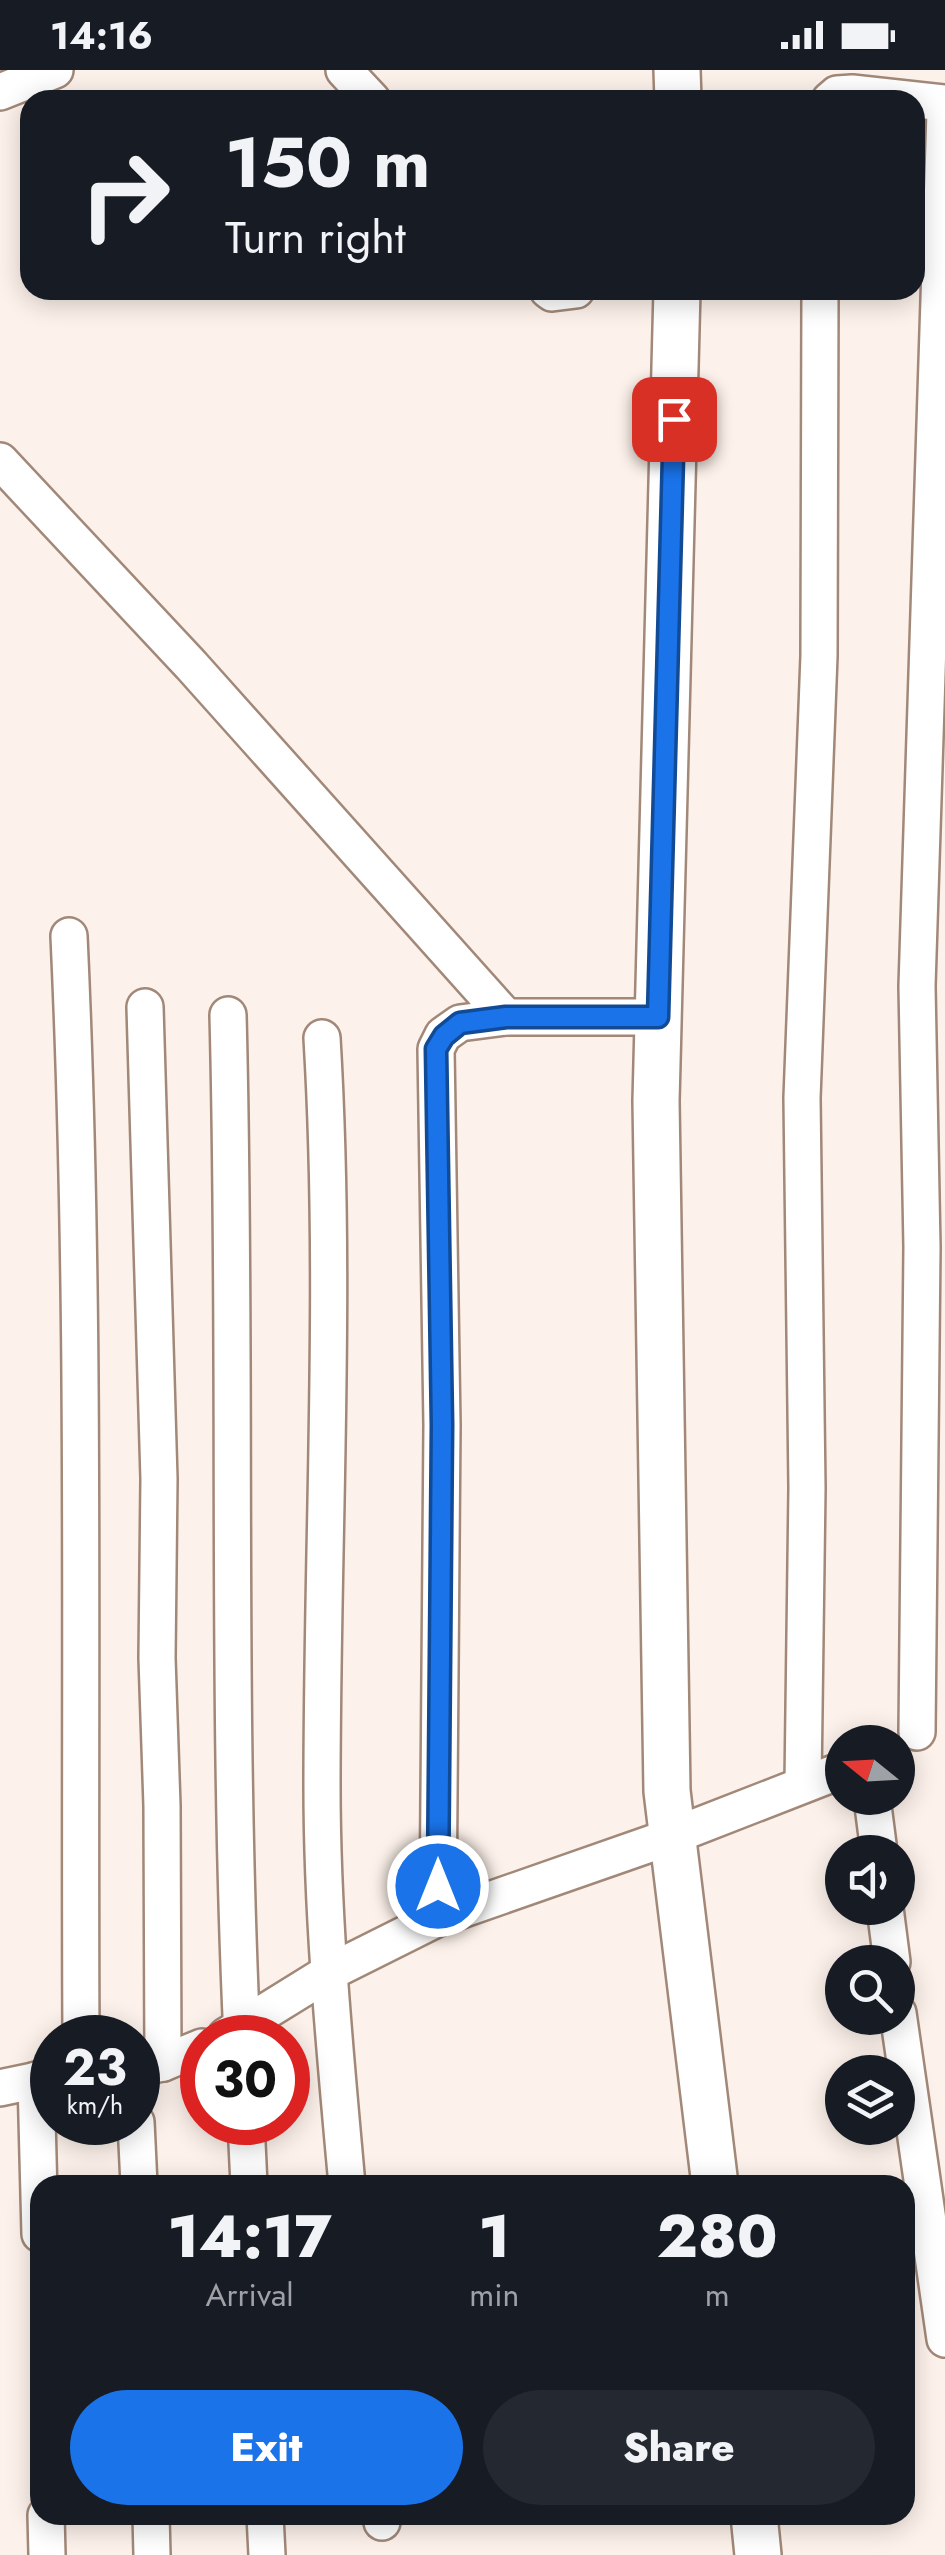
<!DOCTYPE html>
<style>
body{margin:0;font-family:Jost,sans-serif;background:#242831;color:#f1f3f6;height:100vh;display:flex;flex-direction:column;font-size:38px;white-space:nowrap}
*{box-sizing:border-box;margin:0}
p{font-size:32px;color:#9ea1a6}
.icon{flex:none;width:55px;height:55px;fill:none;stroke:currentColor;stroke-width:2;stroke-linecap:round;stroke-linejoin:round}
.map{position:relative;flex:1;overflow:hidden}
.side{position:absolute;left:30px;top:2105px;width:885px;height:350px;display:flex;flex-direction:column;background:#171b24;border-radius:30px;box-shadow:0 5px 25px #0003}
.side>*{flex:none}
.top-card{position:absolute;left:20px;top:20px;width:905px;height:210px;border-radius:30px;box-shadow:0 5px 25px #0003;background:#171b24;color:#f1f3f6;overflow:hidden}
.needle{width:65px;rotate:288deg}
.buttons{position:absolute;left:825px;top:1655px;display:grid;gap:20px}
.buttons a{display:grid;place-items:center;width:90px;height:90px;border-radius:50%;background:#171b24;box-shadow:0 5px 25px #0003;font-size:50px}
.speed{position:absolute;left:30px;top:1945px;display:flex;gap:20px;font-size:50px;font-weight:700;text-align:center}
.speed>*{display:grid;place-content:center;width:130px;height:130px;border-radius:50%;background:#171b24;box-shadow:0 5px 25px #0003;line-height:1}
.speed small{font-size:25px;font-weight:400}
.speed .limit{border:15px solid #d22;background:#fff;color:#111}
.pin{position:absolute;display:grid;place-items:center;width:85px;height:85px;color:#fff;margin:-42px;border-radius:20px;box-shadow:0 5px 15px #0006}
.me{position:absolute;width:110px;margin:-55px;rotate:0deg;stroke-linejoin:round;filter:drop-shadow(0 0 8px #0008)}
.turn{display:flex;align-items:center;gap:35px;height:210px;padding:0 40px;font-size:45px}
.turn .icon{width:130px;height:130px;stroke-width:2.5}
.turn b{display:block;font-size:70px;line-height:85px}
.eta{display:flex;justify-content:space-evenly;align-items:center;height:170px;text-align:center}
.eta b{font-size:60px;font-weight:800;line-height:70px}
.action{display:flex;gap:20px;margin-top:auto;padding:20px 40px}
.action a{flex:1;height:115px;border-radius:60px;background:#1a73e8;color:#fff;font-size:40px;font-weight:800;line-height:115px;text-align:center}
.action a+a{background:#242831;color:#f1f3f6}
.status{display:flex;justify-content:space-between;align-items:center;height:70px;padding:0 50px;background:#171b24;direction:ltr}
.status svg{height:28px;fill:currentColor}
.map>svg:first-child{display:block}
.lines{fill:none;stroke-linecap:round;stroke-linejoin:round}
.minor-casing{stroke:#a28878;stroke-width:40}
.tertiary-casing{stroke:#a28878;stroke-width:50}
.minor{stroke:#fff;stroke-width:35}
.tertiary{stroke:#fff;stroke-width:45}
.route-casing{stroke:#114b97;stroke-width:25}
.route{stroke:#1a73e8;stroke-width:18}
</style>
<div class="status"><b>14:16</b><svg viewBox="0 0 49 12"><path d="M0 12V9h3v3zM5 12V6h3v6zM10 12V3h3v9zM15 12V0h3v12zM26 1h20v11H26zM47 4h2v5h-2z"/></svg></div>
<div class="map">
<svg width="945" height="2485" viewBox="0 0 945 2485">
<rect width="100%" height="100%" fill="#fdf2eb"/>
<g class="lines">
<defs>
<g id="minor">
<path d="M344 0 372 30"/>
<path d="M0 22 55 0"/>
<path d="M830 30 837 24 852 23 945 33"/>
<path d="M548 220 552 223 576 220"/>
<path d="M0 391 191 595 506 947"/>
<path d="M69 866C86 1233 79 1600 81 1968"/>
<path d="M145 937 159 1409 157 1588 162 1736 163 1993"/>
<path d="M228 945C237 1285 226 1627 242 1968"/>
<path d="M322 968C337 1217 322 1466 322 1716 322 1849 335 1982 347 2115"/>
<path d="M917 1662 922 1177 917 916 945 42"/>
<path d="M803 1714 807 1418 802 1028 819 586 820 220"/>
<path d="M872 1728 879 1782"/>
<path d="M885 1838 892 1892"/>
<path d="M438 1848 442 1355 436 979 443 965 460 953 506 947H658"/>
<path d="M898 1943 945 2269"/>
<path d="M226 1966 328 1903 438 1848 670 1767 842 1700"/>
<path d="M138 1998 163 1993 202 1977"/>
<path d="M36 2010 40 2164"/>
<path d="M0 2018 52 2007"/>
<path d="M136 2052 139 2115"/>
<path d="M246 2052 249 2115"/>
<path d="M46 2445 47 2485"/>
<path d="M151 2445 152 2485"/>
<path d="M265 2445 267 2485"/>
<path d="M382 2445V2452"/>
</g>
<g id="tertiary">
<path d="M677 0 678 30"/>
<path d="M677 220 656 1031 667 1721 715 2115"/>
<path d="M754 2445 758 2485"/>
</g>
</defs>
<use href="#minor" class="minor-casing"/>
<use href="#tertiary" class="tertiary-casing"/>
<use href="#minor" class="minor"/>
<use href="#tertiary" class="tertiary"/>
</g>
<g class="lines">
<defs>
<path id="route" d="M438 1816 442 1355 436 979 444 966 460 953 506 947H658L674 349"/>
</defs>
<use href="#route" class="route-casing"/>
<use href="#route" class="route"/>
</g>
</svg>
<div class="buttons">
<a><svg class="needle" viewBox="-14 -14 28 28"><path d="M0-13l5 13h-10z" fill="#e53935"/><path d="M0 13l5-13h-10z" fill="#9ea1a6"/></svg></a>
<a><svg class="icon" aria-label="sound" viewBox="0 0 24 24"><path d="M4 9h4l5-4v14l-5-4H4zM17 9q2 3 0 6"/></svg></a>
<a><svg class="icon" aria-label="search" viewBox="0 0 24 24"><circle cx="10" cy="10" r="6"/><path d="M15 15l6 6"/></svg></a>
<a><svg class="icon" aria-label="layers" viewBox="0 0 24 24"><path d="M12 4l9 5-9 5-9-5zM3 14l9 5 9-5"/></svg></a>
</div>
<div class="speed"><div>23<small>km/h</small></div><div class="limit">30</div></div>
<div class="pin" style="left:674px;top:349px;background:#d93025"><svg class="icon" aria-label="arrive" viewBox="0 0 24 24"><path d="M6 21V4h12l-3 4 3 4H6"/></svg></div>
<svg class="me" style="left:438px;top:1816px" viewBox="-20 -20 40 40"><circle r="17" fill="#1a73e8" stroke="#fff" stroke-width="3"/><path d="M0-11L8 9 0 5-8 9z" fill="#fff"/></svg>
<div class="top-card">
<div class="turn"><svg class="icon" aria-label="right" viewBox="0 0 24 24"><path d="M7 20v-9h11M14 6l5 5-5 5"/></svg><div><b>150 m</b>Turn right</div></div>
</div>
<section class="side">
<div class="eta">
<div><b>14:17</b><p>Arrival</p></div>
<div><b>1</b><p>min</p></div>
<div><b>280</b><p>m</p></div>
</div>
<div class="action"><a>Exit</a><a>Share</a></div>
</section>
</div>
